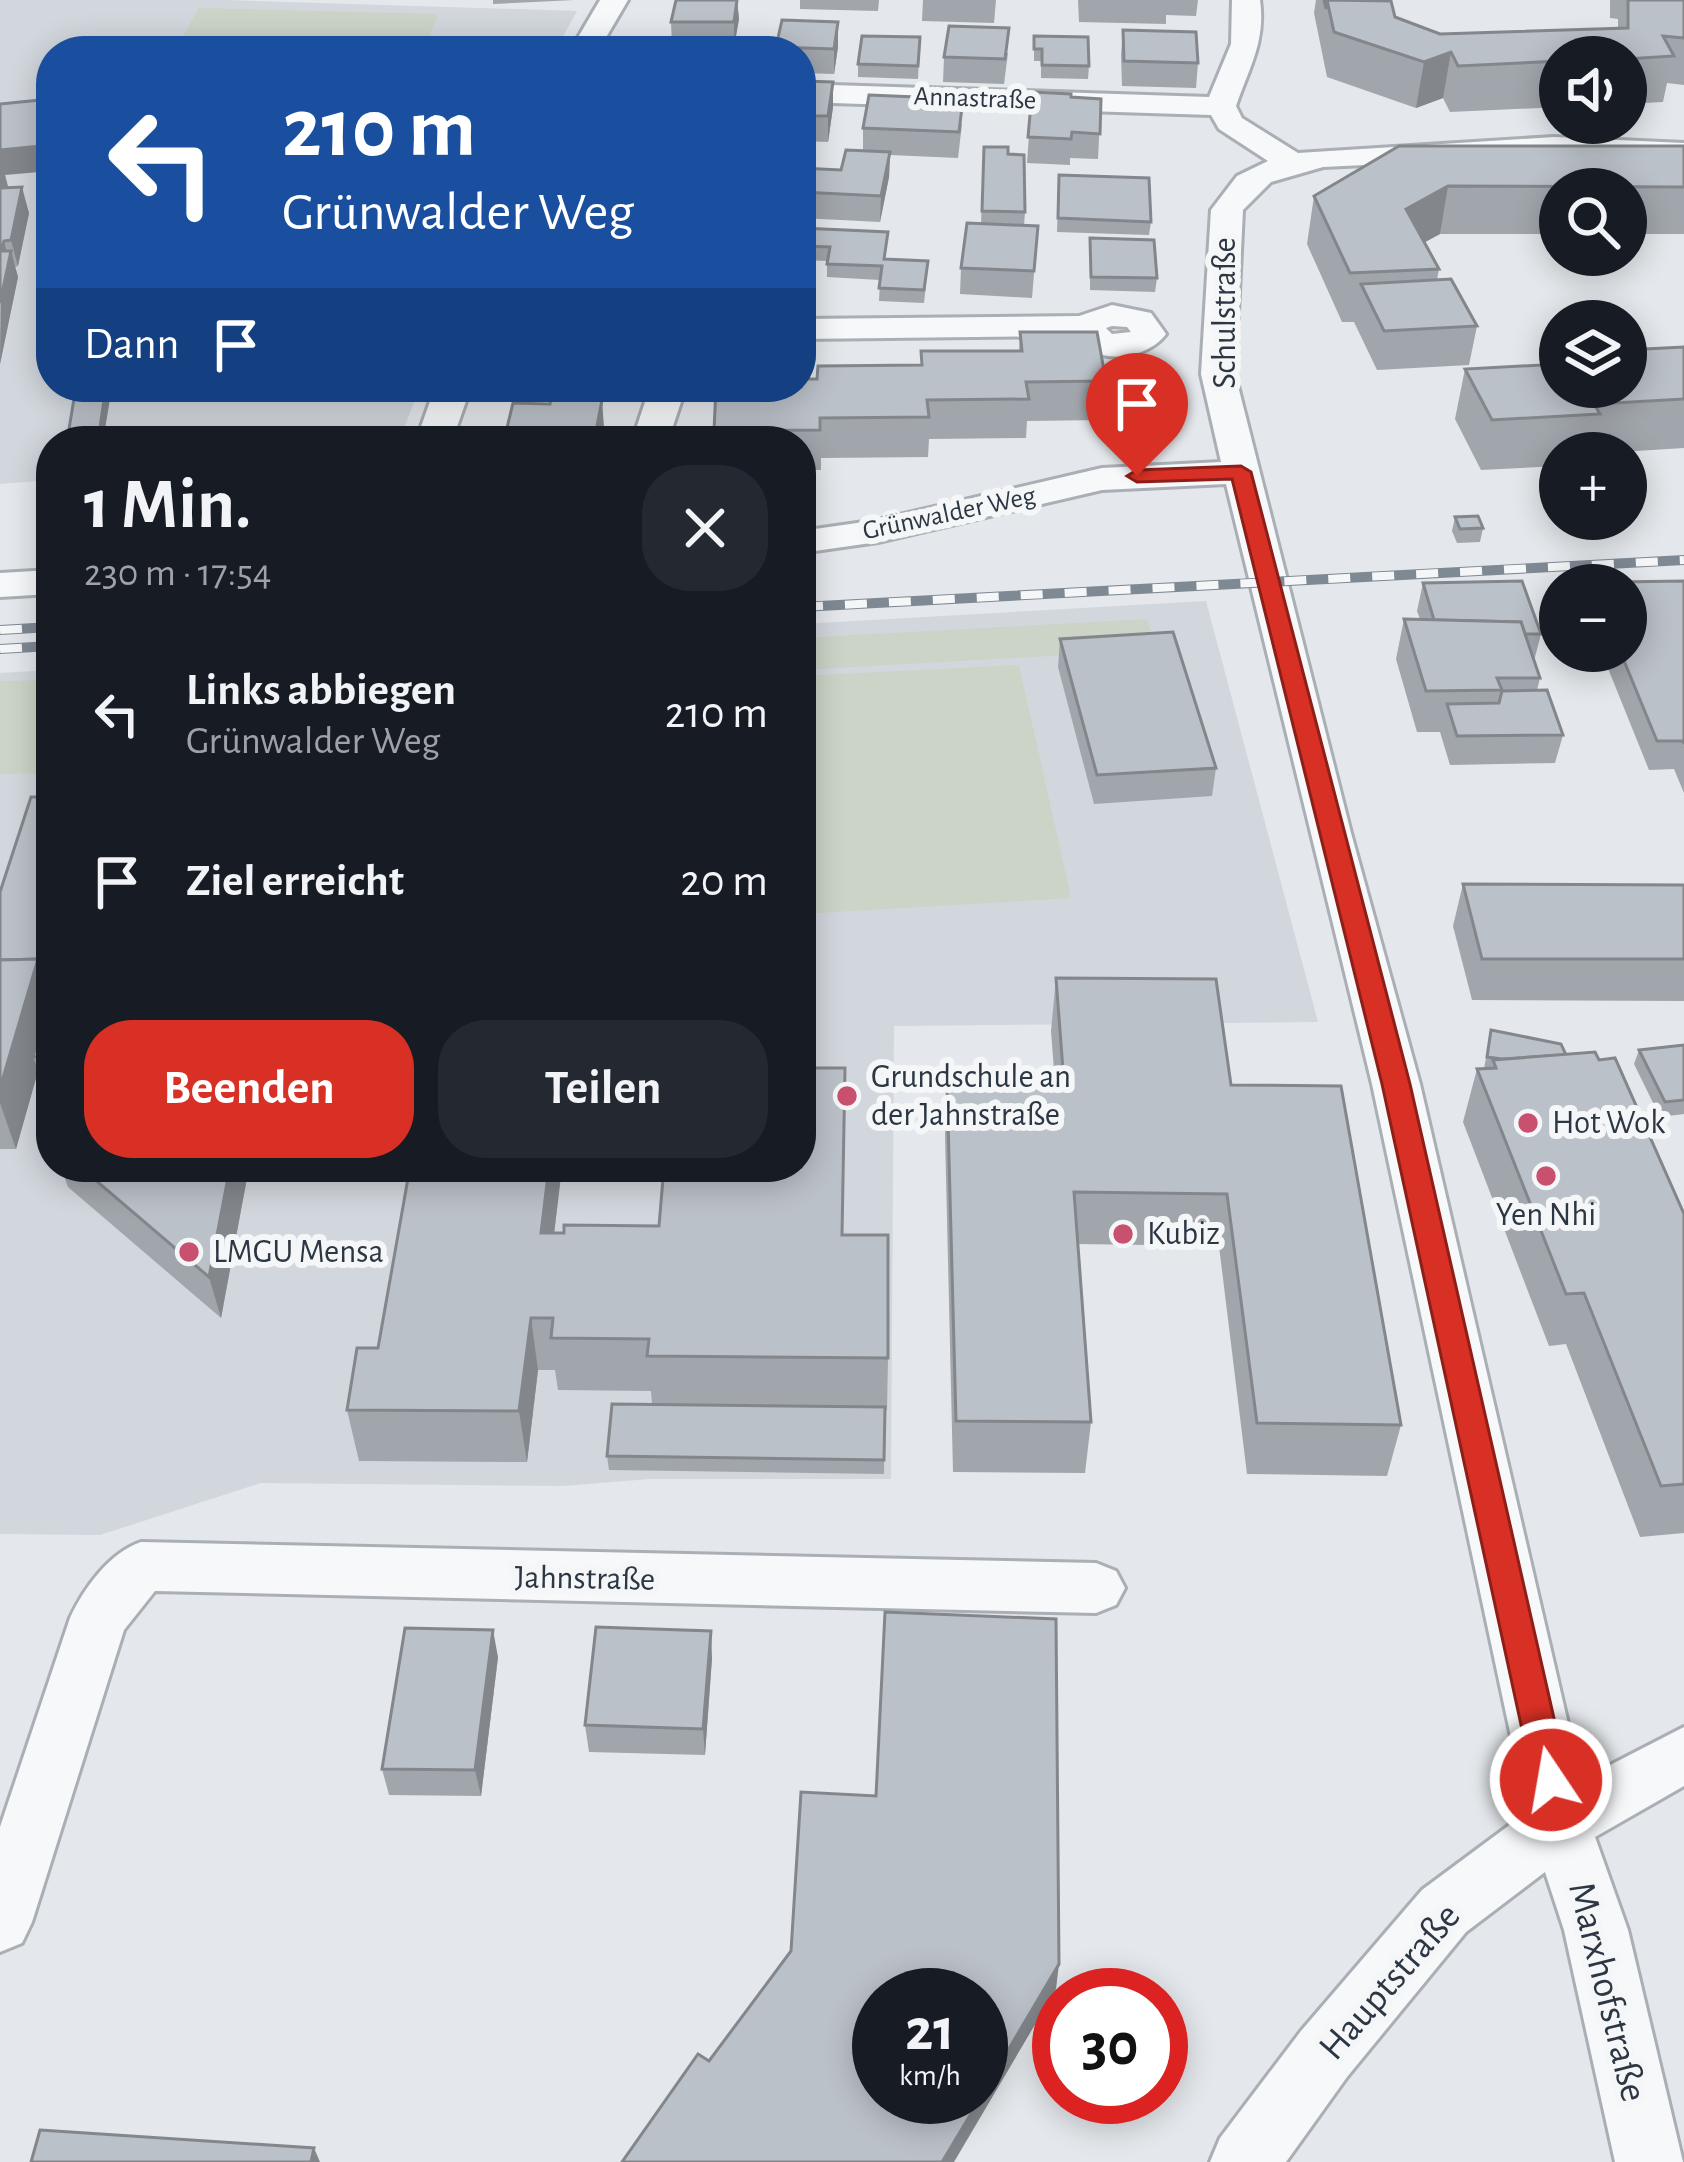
<!DOCTYPE html>
<html lang="de">
<meta charset="utf-8">
<style>
body{margin:0;font-family:"Alegreya Sans",sans-serif;background:#242831;color:#f1f3f6;height:100vh;display:flex;flex-direction:column;font-size:45px;white-space:nowrap}
*{box-sizing:border-box;margin:0}
p{font-size:39px;color:#9ea1a6}
.icon{flex:none;width:66px;height:66px;fill:none;stroke:currentColor;stroke-width:2;stroke-linecap:round;stroke-linejoin:round}
.map{position:relative;flex:1;overflow:hidden}
.drawer{position:absolute;left:36px;top:426px;width:780px;height:756px;display:flex;flex-direction:column;background:#171b24;border-radius:48px;box-shadow:0 6px 30px #0003}
.drawer>*{flex:none}
.top-card{position:absolute;left:36px;top:36px;width:780px;height:366px;border-radius:48px;box-shadow:0 6px 30px #0003;background:#1a4fa0;color:#fff;overflow:hidden}
.buttons{position:absolute;left:1539px;top:36px;display:grid;gap:24px}
.buttons a{display:grid;place-items:center;width:108px;height:108px;border-radius:50%;background:#171b24;box-shadow:0 6px 30px #0003;font-size:60px}
.speed{position:absolute;left:852px;top:1968px;display:flex;gap:24px;font-size:60px;font-weight:700;text-align:center}
.speed>*{display:grid;place-content:center;width:156px;height:156px;border-radius:50%;background:#171b24;box-shadow:0 6px 30px #0003;line-height:1}
.speed small{font-size:30px;font-weight:400}
.speed .limit{border:18px solid #d22;background:#fff;color:#111}
.pin{position:absolute;display:grid;place-items:center;width:102px;height:102px;color:#fff;margin:-123px -51px;border-radius:50% 50% 50% 0;rotate:-45deg;box-shadow:0 0 12px #0007}
.pin .icon{rotate:45deg}
.me{position:absolute;width:132px;margin:-66px;rotate:348deg;stroke-linejoin:round;filter:drop-shadow(0 0 9px #0008)}
.turn{display:flex;align-items:center;gap:42px;height:252px;padding:0 48px;font-size:54px}
.turn .icon{width:156px;height:156px;stroke-width:2.5}
.turn b{display:block;font-size:84px;line-height:102px}
.then{display:flex;align-items:center;height:114px;padding:0 48px;background:#0003;gap:24px;font-size:45px}
.round{display:grid;place-items:center;flex:none;width:126px;height:126px;border-radius:48px;background:#242831}
.summary{display:flex;align-items:center;justify-content:space-between;height:204px;padding:0 48px}
h1{font-size:72px;font-weight:700;line-height:90px}
.button{display:flex;gap:24px;margin-top:auto;padding:24px 48px}
.button a{flex:1;height:138px;border-radius:48px;background:#d93025;color:#fff;font-size:48px;font-weight:700;line-height:138px;text-align:center}
.button a+a{background:#242831;color:#f1f3f6}
ul{padding:0;list-style:none}
li{display:flex;align-items:center;gap:36px;height:168px;padding:0 48px}
li div{flex:1}
li b{display:block;font-size:45px}
li em{font-style:normal}
.map>svg:first-child{display:block}
.built{fill:#d2d7dd}
.green{fill:#cbd4c6}
.lines{fill:none;stroke-linecap:round;stroke-linejoin:round}
.street-casing{stroke:#a9afb5;stroke-width:6}
.street{fill:#f7f8f9;fill-rule:evenodd}
.rail-casing{stroke:#7e8994;stroke-width:10}
.rail{stroke:#f4f6f8;stroke-width:8;stroke-dasharray:22;stroke-linecap:butt}
.wall{fill:#a1a6ac}
.shaded-wall{fill:#83878c}
.building{fill:#bbc1c8;stroke:#83878c;stroke-width:3}
.route{fill:#d93025;stroke:#8d1f18;stroke-width:3}
.poi-dot{fill:#c8516f;stroke:#f4f6f8;stroke-width:4.5}
.labels{text-anchor:middle;dominant-baseline:central;stroke-width:12;stroke-linejoin:round;paint-order:stroke}
.far-street-label{font-size:27px;fill:#2c3743;stroke:#f4f6f8}
.street-label{font-size:33px;fill:#2c3743;stroke:#f4f6f8}
.poi-label{font-size:33px;fill:#2c3743;stroke:#f4f6f8;text-anchor:start}
.near-street-label{font-size:39px;fill:#2c3743;stroke:#f4f6f8}
</style>
<div class="map">
<svg width="1684" height="2162" viewBox="0 0 1684 2162">
<rect width="100%" height="100%" fill="#e4e7eb"/>
<g class="built">
<path d="M0 0H224L577 11 555 51H51V387H420L399 441H51V480L0 484Z"/>
<path d="M1206 601 1318 1022 894 1026 891 1479H650L563 1486 261 1483 100 1535 0 1534V673L51 670V1167H801V624Z"/>
</g>
<g class="green">
<path d="M199 8 438 14 423 51H175Z"/>
<path d="M1147 619 1156 650 801 670V638Z"/>
<path d="M1019 665 1071 898 801 914V676Z"/>
<path d="M51 680V773L0 774V681Z"/>
</g>
<g class="lines">
<defs>
<g id="street">
<path d="M600 0H628L598 51H570Z"/>
<path d="M1232 0H1260C1266 41 1249 68 1236 106L1242 118 1298 153 1554 137 1684 143V161L1554 156 1323 167 1271 182 1243 210 1235 374 1351 833 1420 1084 1581 1780 1684 1727V1786L1595 1837 1628 1930 1683 2162H1615L1564 1930 1545 1872 1466 1932 1347 2077 1286 2162H1210L1220 2138 1301 2031 1422 1890 1527 1812 1372 1084 1226 484 1102 490 878 542 801 553V531L878 520 1102 468 1221 462 1201 374 1211 210 1237 176 1268 161 1219 129 1211 115 801 102V84L1209 97 1231 44Z"/>
<path d="M1112 305 1151 313 1166 334C1147 360 1094 367 1075 336L801 339V319L1079 316ZM1112 326 1127 327 1131 332 1112 334 1106 328Z"/>
<path d="M435 387H471L452 441H416Z"/>
<path d="M650 387H686L668 441H632Z"/>
<path d="M51 570V594L0 597V573Z"/>
<path d="M141 1542 1096 1563 1116 1571 1125 1588 1116 1605 1096 1613 155 1591 124 1630 32 1922 22 1943 0 1952V1827L70 1618C84 1588 109 1553 141 1542Z"/>
</g>
</defs>
<use href="#street" class="street-casing"/>
<use href="#street" class="street"/>
<defs>
<g id="rail">
<path d="M801 607 1684 560"/>
<path d="M0 630 51 627"/>
<path d="M0 649 51 646"/>
</g>
</defs>
<use href="#rail" class="rail-casing"/>
<use href="#rail" class="rail"/>
</g>
<g class="wall">
<path d="M493 0H574L493 4Z"/>
<path d="M737 0 739 19 734 47 672 46 671 22Z"/>
<path d="M800 0H879L878 11 800 9Z"/>
<path d="M923 0H996L994 23 922 21Z"/>
<path d="M1078 0H1198L1196 16 1166 15V24L1079 22Z"/>
<path d="M1316 0H1391L1395 17 1440 34 1618 29V19L1610 18V0H1684V85L1667 83 1663 102 1626 104V57H1560V107L1450 112 1443 98 1416 108 1327 77 1314 13Z"/>
<path d="M838 22V47L834 74 801 73V51H776V47Z"/>
<path d="M1123 30 1198 63 1196 88 1122 86 1121 55Z"/>
<path d="M1034 36 1089 66 1088 79 1041 78V61H1034Z"/>
<path d="M920 37 918 79 858 77V64Z"/>
<path d="M1008 53 1004 84 943 82 944 57Z"/>
<path d="M801 81 833 107 828 142 801 141Z"/>
<path d="M1032 92 1071 97 1101 99 1098 159 1070 158V165L1027 163Z"/>
<path d="M962 124 958 158 890 155 889 177 880 222 801 218V168L841 170 863 150V128Z"/>
<path d="M1684 146V234H1626V189H1560V234H1440L1424 242 1439 269 1437 280 1477 326 1469 365 1377 370 1354 322H1342L1307 244 1314 196Z"/>
<path d="M984 147 1008 154 1025 212 1024 226H1038L1032 298 960 294 961 268 981 224Z"/>
<path d="M5 175 8 188 29 213 18 266 15 267 18 277 0 364Z"/>
<path d="M1059 175 1151 222 1149 235 1057 232Z"/>
<path d="M801 228 887 245 885 259 927 274 924 303 879 301 880 280 827 277V261L801 260Z"/>
<path d="M1090 238 1157 278 1155 292 1090 290Z"/>
<path d="M1020 332 1106 381 1102 420 1027 421 1026 438 929 439 928 457 821 458V470H801V441H715L714 431 817 379 921 365V351H1019Z"/>
<path d="M1684 347V448L1604 453H1560V466L1481 470 1455 419 1465 369 1560 364Z"/>
<path d="M535 387H625L624 400 602 401 506 432 550 404 551 401H536Z"/>
<path d="M1455 517 1483 528 1480 542 1457 543 1452 531Z"/>
<path d="M1684 581V793L1674 769 1649 770 1601 651H1626V585H1616L1617 582Z"/>
<path d="M1423 583 1541 634 1534 661 1540 678 1537 690 1563 735 1555 763 1450 765 1440 732H1417L1396 659 1404 619H1420L1417 611Z"/>
<path d="M1060 639 1216 768 1212 796 1094 804 1058 667Z"/>
<path d="M51 797V1071H38L16 1149H0V892Z"/>
<path d="M1463 884 1684 885V1001L1472 1000 1453 926Z"/>
<path d="M1056 978 1231 1085 1401 1425 1387 1476 1247 1474 1219 1246 1078 1244 1091 1422 1085 1473 953 1472 945 1135 947 1082 1055 1083 1051 1031Z"/>
<path d="M1491 1030 1566 1055 1684 1214V1533L1640 1537 1566 1344 1549 1346 1463 1122 1477 1069H1484Z"/>
<path d="M1684 1045V1114L1660 1117 1634 1064 1639 1050Z"/>
<path d="M61 1167H249L221 1318 68 1187Z"/>
<path d="M410 1167H562L554 1233 843 1235 888 1358 887 1410H885L884 1474 609 1470 607 1456 652 1404 651 1391 558 1390 555 1370H538L527 1462 359 1461 347 1410 378 1348Z"/>
<path d="M498 1657 481 1796 389 1795 382 1769Z"/>
<path d="M712 1658 705 1755 589 1752 585 1725Z"/>
</g>
<g class="shaded-wall">
<path d="M737 0 739 19 734 47V22Z"/>
<path d="M838 22V47L834 74V49Z"/>
<path d="M1451 52 1443 98 1416 108 1424 62Z"/>
<path d="M833 82V107L828 142V116Z"/>
<path d="M51 145V171L5 175 10 194 0 195V150Z"/>
<path d="M890 152 889 177 880 222 881 196Z"/>
<path d="M1448 186 1440 234 1398 257 1406 209Z"/>
<path d="M22 187 29 213 18 266 11 240Z"/>
<path d="M4 241 9 261 11 251 18 277 0 364 1 251Z"/>
<path d="M106 387H112L103 441H98Z"/>
<path d="M602 400 605 441H594Z"/>
<path d="M38 959 51 1000 33 1057 38 1071 16 1149 0 1103V1088Z"/>
<path d="M230 1167H249L221 1318 209 1277Z"/>
<path d="M549 1167H562L548 1285 541 1233Z"/>
<path d="M531 1318 538 1370 527 1462 519 1411Z"/>
<path d="M493 1630 498 1657 481 1796 475 1770Z"/>
<path d="M711 1631 712 1658 705 1755 703 1729Z"/>
<path d="M1059 1964 1056 1989 954 2162H942Z"/>
<path d="M314 2148 320 2162H311Z"/>
</g>
<g class="building">
<path d="M676 0H737L734 22H671Z"/>
<path d="M1324 0H1387L1388 1 1327 0 1326 9Z"/>
<path d="M1327 0 1391 1 1395 17 1440 34 1628 28V0H1684V38L1663 36 1674 56 1626 59V57H1560V61L1458 66 1451 52 1424 62 1334 32Z"/>
<path d="M782 20 838 22 834 49 776 47Z"/>
<path d="M949 26 1009 28 1005 59 944 57Z"/>
<path d="M1123 30 1196 32 1198 63 1124 61Z"/>
<path d="M862 36 920 37 918 66 858 64Z"/>
<path d="M1034 36 1088 37 1089 66 1042 65V49H1034Z"/>
<path d="M801 81 833 82 828 116H801Z"/>
<path d="M1032 92 1071 94V97L1101 99 1100 134 1072 132 1071 139 1028 137Z"/>
<path d="M869 95 963 99 959 132 863 128Z"/>
<path d="M51 99V145L0 150V104Z"/>
<path d="M1399 146H1684V187L1448 186 1406 209 1439 269 1350 273 1314 196Z"/>
<path d="M984 147H1008V154L1024 155 1025 212 982 211Z"/>
<path d="M846 150 890 152 881 196 801 192V168L841 170Z"/>
<path d="M1059 175 1149 178 1151 222 1058 218Z"/>
<path d="M22 187 11 240 4 241 1 251H11L0 303V188Z"/>
<path d="M967 223 1038 226 1034 271 961 268Z"/>
<path d="M801 228 888 232 884 259 928 261 924 290 879 288 882 266 827 264 830 247 801 246Z"/>
<path d="M1090 238 1154 240 1157 278 1091 277Z"/>
<path d="M1451 279 1477 326 1384 331 1361 284Z"/>
<path d="M1020 332H1097L1106 381 1026 382 1029 399 927 400 929 417 820 418V430L714 431 716 387H801V379H817L818 366 922 365 921 351H1022Z"/>
<path d="M1684 347V399L1594 404 1600 414 1492 420 1465 369 1560 364V387H1626V350Z"/>
<path d="M76 387H106L98 441H67Z"/>
<path d="M551 399 602 400 594 441H477L479 432H506L513 403 550 404Z"/>
<path d="M356 430 355 441H285V434Z"/>
<path d="M1478 516 1483 528 1460 529 1455 517Z"/>
<path d="M1522 581 1541 634H1525L1521 622 1434 620 1423 583Z"/>
<path d="M1684 581V744L1683 741H1657L1620 651H1626V614H1630L1626 604V585H1618L1617 582Z"/>
<path d="M1404 619 1521 622 1540 678H1497L1502 690 1426 691Z"/>
<path d="M1173 632 1216 768 1097 775 1060 639Z"/>
<path d="M1547 690 1563 735 1457 736 1447 704 1499 703 1502 691Z"/>
<path d="M31 797H51V1056L33 1057 50 997 38 959 0 960V892Z"/>
<path d="M1463 884 1684 885V959H1482Z"/>
<path d="M38 959 0 1088V960Z"/>
<path d="M1056 978 1216 979 1231 1085 1341 1086 1401 1425 1257 1423 1227 1194 1074 1192 1091 1422 956 1421 947 1082 1064 1083Z"/>
<path d="M1491 1030 1561 1044 1566 1055 1502 1059 1487 1057Z"/>
<path d="M1684 1045V1100L1665 1102 1639 1050Z"/>
<path d="M1595 1052 1599 1060 1615 1058 1684 1214V1484L1661 1486 1584 1293 1566 1294 1477 1069 1496 1068 1493 1060Z"/>
<path d="M801 1068H845L842 1235H888V1358L647 1356 649 1339 551 1338 553 1318H531L519 1411 347 1410 357 1348H378L410 1167H549L541 1233H564V1225L659 1226 664 1167H801Z"/>
<path d="M80 1167H230L209 1277Z"/>
<path d="M612 1404 885 1407 884 1460 607 1456Z"/>
<path d="M885 1612 1056 1619 1059 1964 981 2096V1995H879V2097H981L942 2162H622L698 2054 709 2061 791 1951 801 1792 876 1796Z"/>
<path d="M596 1627 711 1631 703 1729 585 1725Z"/>
<path d="M405 1628 493 1630 475 1770 382 1769Z"/>
<path d="M40 2130 314 2148 311 2162H31Z"/>
</g>
<path class="route" d="M1241 466 1251 472 1410 1084 1568 1780 1563 1791 1551 1796 1538 1791 1533 1780 1382 1084 1232 479 1137 482 1127 476 1137 470Z"/>
<g class="poi-dot">
<circle cx="847" cy="1096" r="12"/>
<circle cx="1528" cy="1123" r="12"/>
<circle cx="1546" cy="1176" r="12"/>
<circle cx="1123" cy="1234" r="12"/>
<circle cx="189" cy="1252" r="12"/>
</g>
<g class="labels">
<g class="far-street-label">
<text transform="translate(975 98) rotate(2)">Annastraße</text>
<text transform="translate(949 513) rotate(-12)">Grünwalder Weg</text>
</g>
<g class="street-label">
<text transform="translate(1225 313) rotate(-90)">Schulstraße</text>
<text transform="translate(585 1579) rotate(1)">Jahnstraße</text>
</g>
<g class="poi-label">
<text x="871" y="1077">Grundschule an<tspan x="871" dy="38">der Jahnstraße</tspan></text>
<text x="1552" y="1123">Hot Wok</text>
<text x="1546" y="1215" text-anchor="middle">Yen Nhi</text>
<text x="1147" y="1234">Kubiz</text>
<text x="213" y="1252">LMGU Mensa</text>
</g>
<g class="near-street-label">
<text transform="translate(1390 1982) rotate(-49)">Hauptstraße</text>
<text transform="translate(1607 1992) rotate(76)">Marxhofstraße</text>
</g>
</g>
</svg>
<div class="buttons">
<a><svg class="icon" aria-label="sound" viewBox="0 0 24 24"><path d="M4 9h4l5-4v14l-5-4H4zM17 9q2 3 0 6"/></svg></a>
<a><svg class="icon" aria-label="search" viewBox="0 0 24 24"><circle cx="10" cy="10" r="6"/><path d="M15 15l6 6"/></svg></a>
<a><svg class="icon" aria-label="layers" viewBox="0 0 24 24"><path d="M12 4l9 5-9 5-9-5zM3 14l9 5 9-5"/></svg></a>
<a>+</a>
<a>−</a>
</div>
<div class="speed"><div>21<small>km/h</small></div><div class="limit">30</div></div>
<div class="pin" style="left:1137px;top:476px;background:#d93025"><svg class="icon" aria-label="arrive" viewBox="0 0 24 24"><path d="M6 21V4h12l-3 4 3 4H6"/></svg></div>
<svg class="me" style="left:1551px;top:1780px" viewBox="-20 -20 40 40"><circle r="17" fill="#d93025" stroke="#fff" stroke-width="3"/><path d="M0-11L8 9 0 5-8 9z" fill="#fff"/></svg>
<div class="top-card">
<div class="turn"><svg class="icon" aria-label="left" viewBox="0 0 24 24"><path d="M17 20v-9H6M10 6l-5 5 5 5"/></svg><div><b>210 m</b>Grünwalder Weg</div></div>
<div class="then">Dann<svg class="icon" aria-label="arrive" viewBox="0 0 24 24"><path d="M6 21V4h12l-3 4 3 4H6"/></svg></div>
</div>
<section class="drawer">
<div class="summary"><div><h1>1 Min.</h1><p>230 m · 17:54</p></div><a class="round"><svg class="icon" aria-label="close" viewBox="0 0 24 24"><path d="M6 6l12 12M18 6L6 18"/></svg></a></div>
<ul>
<li><svg class="icon" aria-label="left" viewBox="0 0 24 24"><path d="M17 20v-9H6M10 6l-5 5 5 5"/></svg><div><b>Links abbiegen</b><p>Grünwalder Weg</p></div><em>210 m</em></li>
<li><svg class="icon" aria-label="arrive" viewBox="0 0 24 24"><path d="M6 21V4h12l-3 4 3 4H6"/></svg><div><b>Ziel erreicht</b></div><em>20 m</em></li>
</ul>
<div class="button"><a>Beenden</a><a>Teilen</a></div>
</section>
</div>
